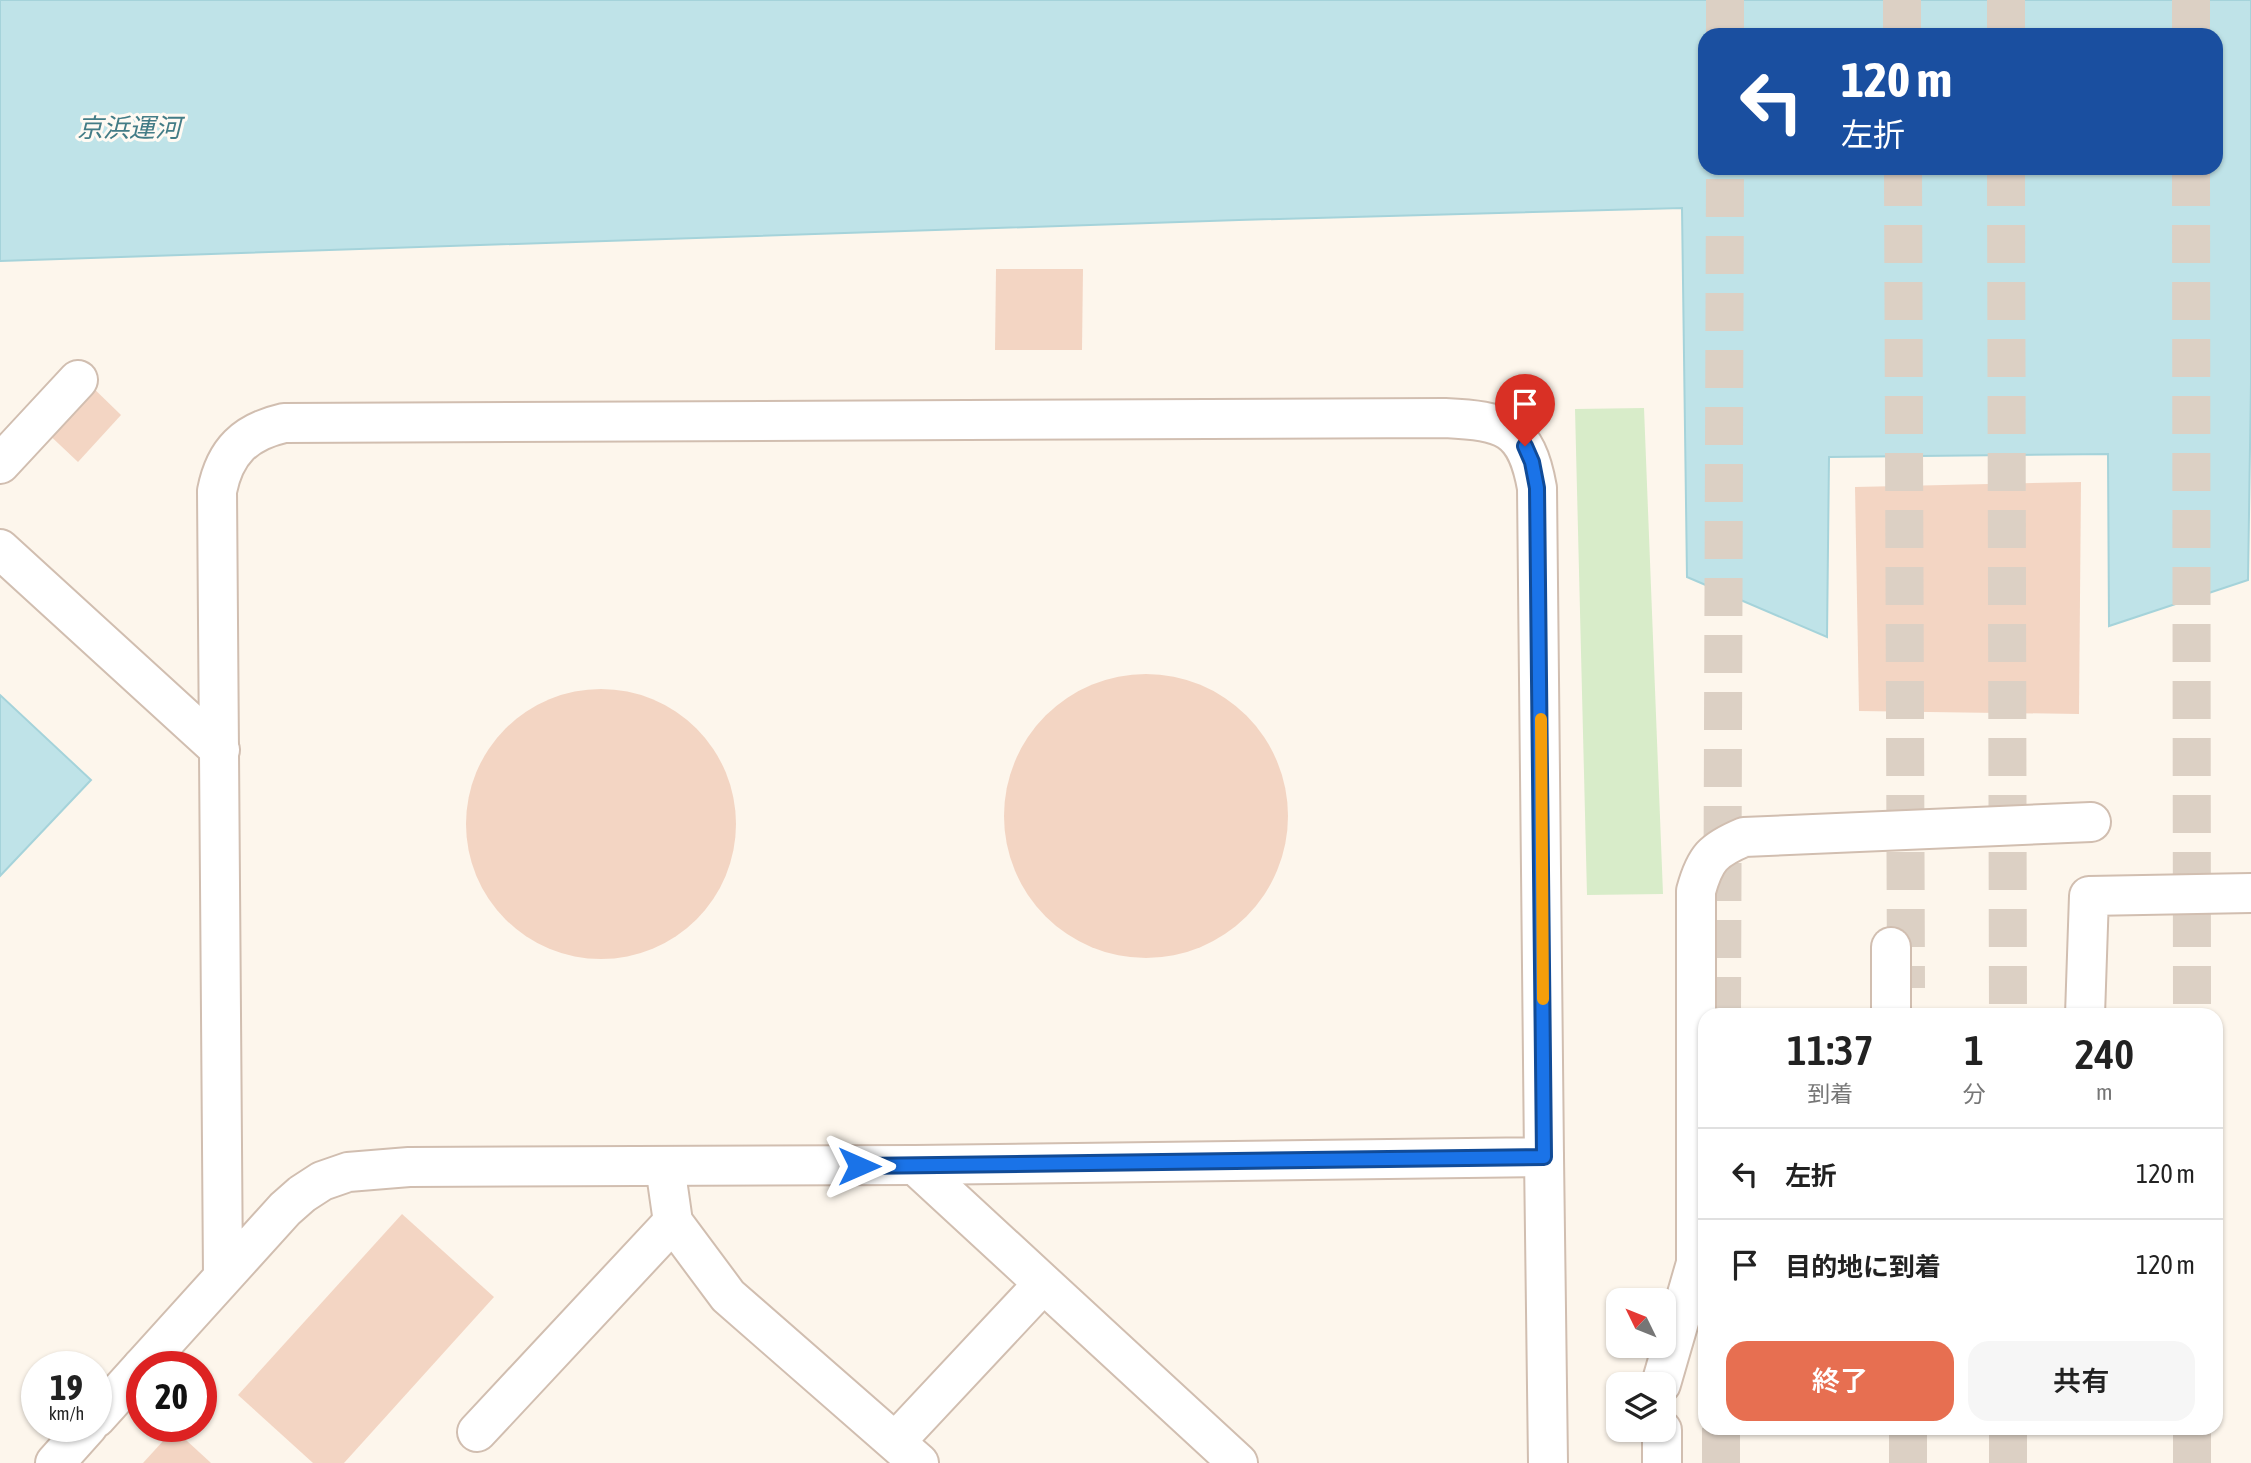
<!DOCTYPE html>
<html lang="ja">
<meta charset="utf-8">
<style>
body{margin:0;font-family:"Asap Condensed","Noto Sans JP",sans-serif;background:#f6f6f6;color:#222;height:100vh;display:flex;flex-direction:column;font-size:26px;white-space:nowrap}
*{box-sizing:border-box;margin:0}
p{font-size:23px;color:#767676}
.icon{flex:none;width:38px;height:38px;fill:none;stroke:currentColor;stroke-width:2;stroke-linecap:round;stroke-linejoin:round}
.map{position:relative;flex:1;overflow:hidden}
.side{position:absolute;left:1698px;top:1008px;width:525px;height:427px;display:flex;flex-direction:column;background:#fff;border-radius:21px;box-shadow:0 2px 5px #0004}
.side>*{flex:none}
.hud{position:absolute;left:1698px;top:28px;width:525px;height:147px;border-radius:21px;box-shadow:0 2px 5px #0004;background:#1a4fa0;color:#fff;overflow:hidden}
.needle{width:46px;rotate:313deg}
.fabs{position:absolute;left:1606px;top:1288px;display:grid;gap:14px}
.fabs a{display:grid;place-items:center;width:70px;height:70px;border-radius:14px;background:#fff;box-shadow:0 2px 5px #0004;font-size:35px}
.speed{position:absolute;left:21px;top:1351px;display:flex;gap:14px;font-size:35px;font-weight:700;text-align:center}
.speed>*{display:grid;place-content:center;width:91px;height:91px;border-radius:50%;background:#fff;box-shadow:0 2px 5px #0004;line-height:1}
.speed small{font-size:18px;font-weight:400}
.speed .limit{border:10px solid #d22;background:#fff;color:#111}
.pin{position:absolute;display:grid;place-items:center;width:60px;height:60px;color:#fff;margin:-72px -30px;border-radius:50% 50% 50% 0;rotate:-45deg;box-shadow:0 0 7px #0007}
.pin .icon{rotate:45deg}
.me{position:absolute;width:77px;margin:-38px;rotate:90deg;stroke-linejoin:round;filter:drop-shadow(0 0 5px #0008)}
.turn{display:flex;align-items:center;gap:24px;height:147px;padding:0 28px;font-size:32px}
.turn .icon{width:91px;height:91px;stroke-width:2.5}
.turn b{display:block;font-size:49px;line-height:60px}
.eta{display:flex;justify-content:space-evenly;align-items:center;height:119px;text-align:center}
.eta b{font-size:42px;font-weight:600;line-height:49px}
.cta{display:flex;gap:14px;margin-top:auto;padding:14px 28px}
.cta a{flex:1;height:80px;border-radius:21px;background:#e76f51;color:#fff;font-size:28px;font-weight:600;line-height:80px;text-align:center}
.cta a+a{background:#f6f6f6;color:#222}
ul{padding:0;list-style:none}
li{display:flex;align-items:center;gap:21px;height:91px;padding:0 28px;border-top:2px solid #e0e0e0}
li div{flex:1}
li b{display:block;font-size:26px}
li em{font-style:normal}
.map>svg:first-child{display:block}
.green{fill:#d8ecc9}
.water{fill:#bfe3e8;stroke:#a5d3da;stroke-width:2;fill-rule:evenodd}
.building{fill:#f3d5c3}
.lines{fill:none;stroke-linecap:round;stroke-linejoin:round}
.highway-tunnel{stroke:#dcd0c4;stroke-width:38;stroke-dasharray:38 19;stroke-linecap:butt}
.minor-casing{stroke:#d1beb0;stroke-width:42}
.minor{stroke:#fff;stroke-width:38}
.route-casing{stroke:#114b97;stroke-width:18}
.route{stroke:#1a73e8;stroke-width:12}
.slow{stroke:#f59e0b;stroke-width:12}
.labels{text-anchor:middle;dominant-baseline:central;stroke-width:6;stroke-linejoin:round;paint-order:stroke}
.water-label{font-size:26px;font-style:italic;fill:#437c86;stroke:#fffaf3}
</style>
<div class="map">
<svg width="2251" height="1463" viewBox="0 0 2251 1463">
<rect width="100%" height="100%" fill="#fdf6ec"/>
<path class="green" d="M1644 408 1663 894 1587 895 1575 409Z"/>
<g class="water">
<path d="M0 0H2251V382L2248 580 2109 626 2108 454 1829 457 1827 637 1687 577 1682 208 1239 220 0 261ZM1704 35H2216V168H1704Z"/>
<path d="M0 695 91 780 0 876Z"/>
</g>
<g class="building">
<path d="M996 269H1083L1082 350H995Z"/>
<path d="M86 381 121 415 78 462 42 428Z"/>
<path d="M2081 482 2079 714 1859 711 1855 487Z"/>
<circle cx="1146" cy="816" r="142"/>
<circle cx="601" cy="824" r="135"/>
<path d="M402 1214 494 1297 344 1463H313L238 1395Z"/>
<path d="M174 1429 211 1463H143Z"/>
</g>
<g class="lines">
<g class="highway-tunnel">
<path d="M1902 0V35"/>
<path d="M2006 0V35"/>
<path d="M2191 0V35"/>
<path d="M1725 35V0"/>
<path d="M1903 168 1906 988"/>
<path d="M2006 168 2008 1015"/>
<path d="M2191 168 2192 1015"/>
<path d="M1722 1015 1725 168"/>
<path d="M1908 1428V1463"/>
<path d="M2008 1428V1463"/>
<path d="M2192 1428V1463"/>
<path d="M1721 1463V1428"/>
</g>
<defs>
<g id="minor">
<path d="M0 464 78 380"/>
<path d="M0 549 220 750"/>
<path d="M1891 947V1015"/>
<path d="M2085 1015 2089 896 2251 893"/>
<path d="M1544 1157 1548 1463"/>
<path d="M915 1165 1238 1463"/>
<path d="M665 1166 673 1222 728 1296 919 1463"/>
<path d="M142 1367 285 1209 302 1194 322 1181 348 1172 409 1167 915 1165 1544 1157 1537 488C1526 426 1504 421 1445 418L284 423C245 432 225 451 217 491L223 1277"/>
<path d="M1661 1384 1696 1263V891C1705 858 1713 850 1744 837L2091 822"/>
<path d="M96 1418 142 1367"/>
<path d="M1662 1430V1463"/>
<path d="M477 1432 673 1222"/>
<path d="M896 1441 1043 1284"/>
<path d="M55 1463 88 1426"/>
</g>
</defs>
<use href="#minor" class="minor-casing"/>
<use href="#minor" class="minor"/>
</g>
<g class="lines">
<defs>
<path id="route" d="M859 1166 1544 1157 1537 488 1532 462 1525 446"/>
</defs>
<use href="#route" class="route-casing"/>
<use href="#route" class="route"/>
<path class="slow" d="M1541 719 1543 999"/>
</g>
<g class="labels">
<g class="water-label">
<text x="129" y="128">京浜運河</text>
</g>
</g>
</svg>
<div class="fabs">
<a><svg class="needle" viewBox="-14 -14 28 28"><path d="M0-13l5 13h-10z" fill="#e53935"/><path d="M0 13l5-13h-10z" fill="#767676"/></svg></a>
<a><svg class="icon" aria-label="layers" viewBox="0 0 24 24"><path d="M12 4l9 5-9 5-9-5zM3 14l9 5 9-5"/></svg></a>
</div>
<div class="speed"><div>19<small>km/h</small></div><div class="limit">20</div></div>
<div class="pin" style="left:1525px;top:446px;background:#d93025"><svg class="icon" aria-label="arrive" viewBox="0 0 24 24"><path d="M6 21V4h12l-3 4 3 4H6"/></svg></div>
<svg class="me" style="left:859px;top:1166px" viewBox="-20 -20 40 40"><path d="M0-17L14 15 0 8-14 15z" fill="#1a73e8" stroke="#fff" stroke-width="4"/></svg>
<div class="hud">
<div class="turn"><svg class="icon" aria-label="left" viewBox="0 0 24 24"><path d="M17 20v-9H6M10 6l-5 5 5 5"/></svg><div><b>120 m</b>左折</div></div>
</div>
<section class="side">
<div class="eta">
<div><b>11:37</b><p>到着</p></div>
<div><b>1</b><p>分</p></div>
<div><b>240</b><p>m</p></div>
</div>
<ul>
<li><svg class="icon" aria-label="left" viewBox="0 0 24 24"><path d="M17 20v-9H6M10 6l-5 5 5 5"/></svg><div><b>左折</b></div><em>120 m</em></li>
<li><svg class="icon" aria-label="arrive" viewBox="0 0 24 24"><path d="M6 21V4h12l-3 4 3 4H6"/></svg><div><b>目的地に到着</b></div><em>120 m</em></li>
</ul>
<div class="cta"><a>終了</a><a>共有</a></div>
</section>
</div>
